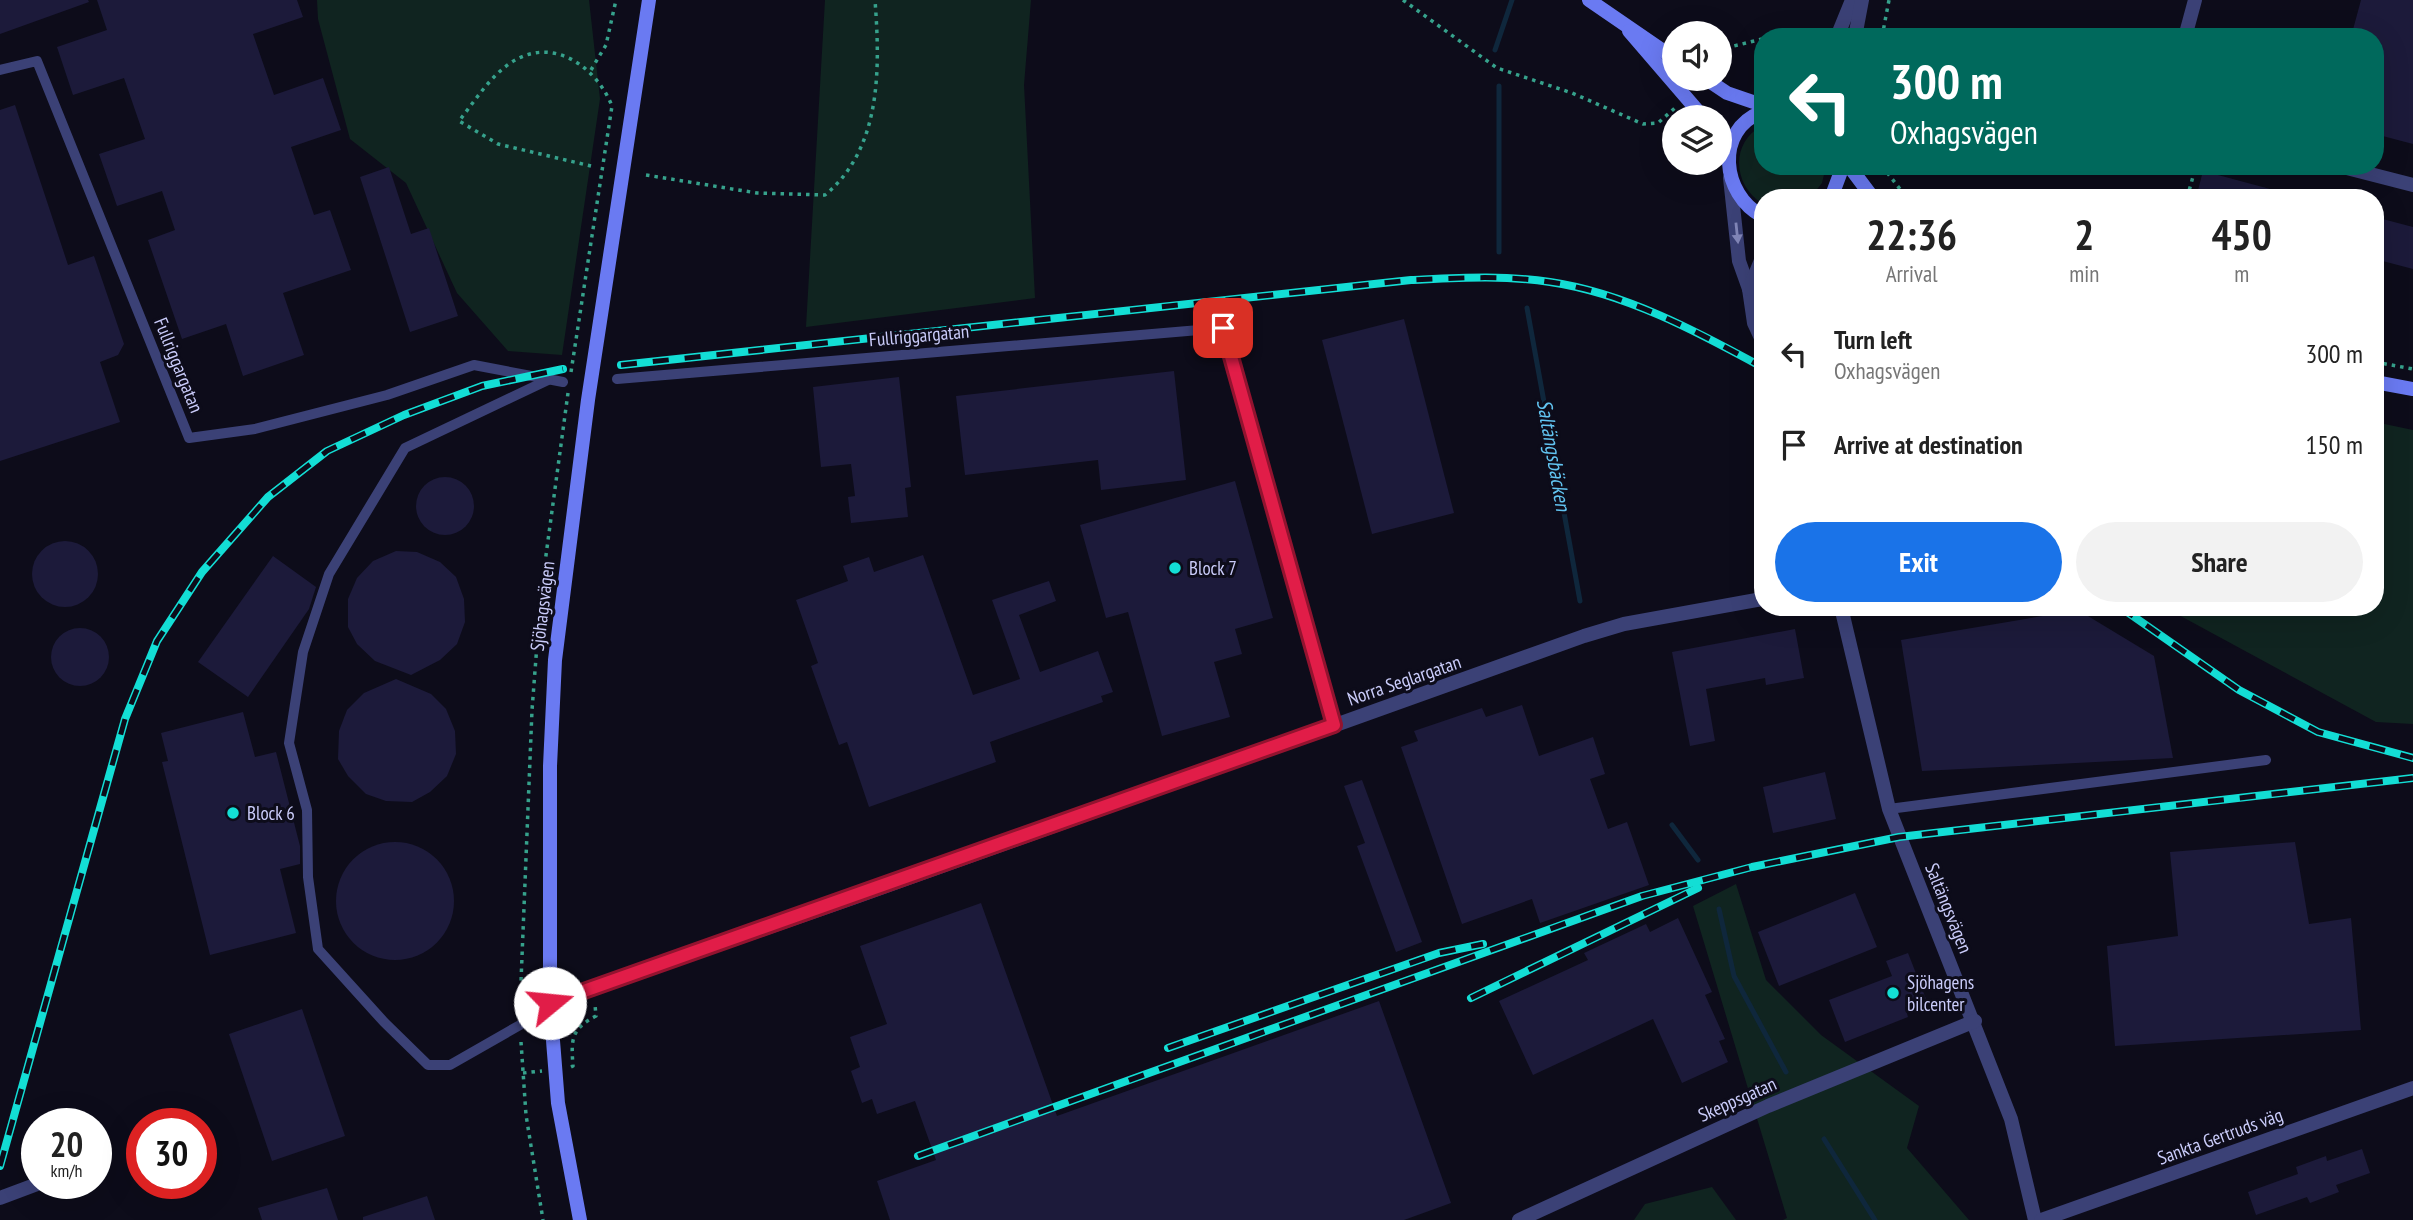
<!DOCTYPE html>
<meta charset="utf-8">
<style>
body{margin:0;font-family:"PT Sans Narrow",sans-serif;background:#f2f2f2;color:#222;height:100vh;display:flex;flex-direction:column;font-size:26px;white-space:nowrap}
*{box-sizing:border-box;margin:0}
p{font-size:23px;color:#767676}
.icon{flex:none;width:38px;height:38px;fill:none;stroke:currentColor;stroke-width:2;stroke-linecap:round;stroke-linejoin:round}
.map{position:relative;flex:1;overflow:hidden}
.details{position:absolute;left:1754px;top:189px;width:630px;height:427px;display:flex;flex-direction:column;background:#fff;border-radius:28px;box-shadow:0 7px 28px #0002}
.details>*{flex:none}
.top-card{position:absolute;left:1754px;top:28px;width:630px;height:147px;border-radius:28px;box-shadow:0 7px 28px #0002;background:#00695c;color:#fff;overflow:hidden}
.tools{position:absolute;left:1662px;top:21px;display:grid;gap:14px}
.tools a{display:grid;place-items:center;width:70px;height:70px;border-radius:50%;background:#fff;box-shadow:0 7px 28px #0002;font-size:35px}
.speed{position:absolute;left:21px;top:1108px;display:flex;gap:14px;font-size:35px;font-weight:700;text-align:center}
.speed>*{display:grid;place-content:center;width:91px;height:91px;border-radius:50%;background:#fff;box-shadow:0 7px 28px #0002;line-height:1}
.speed small{font-size:18px;font-weight:400}
.speed .limit{border:10px solid #d22;background:#fff;color:#111}
.pin{position:absolute;display:grid;place-items:center;width:60px;height:60px;color:#fff;margin:-30px;border-radius:14px;box-shadow:0 4px 10px #0006}
.me{position:absolute;width:77px;margin:-38px;rotate:73deg;stroke-linejoin:round;filter:drop-shadow(0 0 5px #0008)}
.turn{display:flex;align-items:center;gap:24px;height:147px;padding:0 21px;font-size:32px}
.turn .icon{width:91px;height:91px;stroke-width:2.5}
.turn b{display:block;font-size:49px;line-height:60px}
.eta{display:flex;justify-content:space-evenly;align-items:center;height:119px;text-align:center}
.eta b{font-size:42px;font-weight:700;line-height:49px}
.button{display:flex;gap:14px;margin-top:auto;padding:14px 21px}
.button a{flex:1;height:80px;border-radius:42px;background:#1a73e8;color:#fff;font-size:28px;font-weight:700;line-height:80px;text-align:center}
.button a+a{background:#f2f2f2;color:#222}
ul{padding:0;list-style:none}
li{display:flex;align-items:center;gap:21px;height:91px;padding:0 21px}
li div{flex:1}
li b{display:block;font-size:26px}
li em{font-style:normal}
.map>svg:first-child{display:block}
.green{fill:#102420}
.lines{fill:none;stroke-linecap:round;stroke-linejoin:round}
.stream{stroke:#0f273c;stroke-width:5}
.building{fill:#1c1a3a}
.path{stroke:#36a28c;stroke-width:3.5;stroke-dasharray:3.5 5;stroke-linecap:butt}
.service{stroke:#3b4176;stroke-width:10}
.minor{stroke:#3b4176;stroke-width:14}
.tertiary{stroke:#3b4176;stroke-width:14}
.secondary{stroke:#6a7af2;stroke-width:14}
.rail-casing{stroke:#13ded5;stroke-width:8}
.rail{stroke:#0d0c1a;stroke-width:5;stroke-dasharray:16;stroke-linecap:butt}
.oneway{fill:#8286b8}
.route-casing{stroke:#92132f;stroke-width:18}
.route{stroke:#e11d48;stroke-width:12}
.poi-dot{fill:#13ded5;stroke:#0d0c1a;stroke-width:2.5}
.labels{text-anchor:middle;dominant-baseline:central;stroke-width:6;stroke-linejoin:round;paint-order:stroke}
.street-label{font-size:19px;fill:#caccfa;stroke:#0d0c1a}
.poi-label{font-size:19px;fill:#caccfa;stroke:#0d0c1a;text-anchor:start}
.water-label{font-size:21px;font-style:italic;fill:#62c4f1;stroke:#0d0c1a}
</style>
<div class="map">
<svg width="2413" height="1220" viewBox="0 0 2413 1220">
<rect width="100%" height="100%" fill="#0d0c1a"/>
<g class="green">
<path d="M317 0H589L600 99 562 355 508 351 457 293 406 183 350 139 318 19Z"/>
<path d="M825 0H1031L1024 85 1035 298 806 327Z"/>
<path d="M1762 126V166H1826L1822 183 1810 198H1762V203C1733 186 1730 142 1762 126Z"/>
<path d="M2375 422 2413 430V724L2376 722 2164 607H2375Z"/>
<path d="M1736 884 1766 980 1821 1035 1919 1106 1907 1148 1969 1220H1783L1787 1218 1693 906Z"/>
<path d="M1712 1187 1736 1220H1634L1645 1204Z"/>
</g>
<g class="lines">
<g class="stream">
<path d="M1495 50 1512 0"/>
<path d="M1499 86V252"/>
<path d="M1527 308 1580 601"/>
<path d="M1672 825 1698 860"/>
<path d="M1719 909 1734 976 1786 1072"/>
<path d="M1824 1139 1875 1220"/>
</g>
</g>
<g class="building">
<path d="M0 0H88L89 2 0 34Z"/>
<path d="M97 0H297L303 17 253 34 274 95 323 78 341 130 291 147 314 215 330 210 351 270 283 293 304 355 243 376 226 324 182 339 148 240 175 230 162 191 117 206 99 154 145 139 124 78 73 95 57 47 107 30Z"/>
<path d="M2361 0H2413V144L2375 134V37H2351Z"/>
<path d="M15 105 68 265 94 256 124 344 118 355 100 362 120 422 0 461V110Z"/>
<path d="M389 167 411 234 429 228 458 316 410 332 360 177Z"/>
<path d="M2203 171 2285 193 2284 198H2196Z"/>
<path d="M2375 217 2413 227V269L2375 259Z"/>
<path d="M1404 319 1454 513 1372 534 1322 340Z"/>
<path d="M1174 371 1186 480 1101 490 1098 460 965 475 956 396Z"/>
<path d="M899 377 911 487 905 488 908 517 851 523 848 497 855 496 851 464 821 467 813 387Z"/>
<circle cx="445" cy="506" r="29"/>
<path d="M1235 481 1273 618 1235 629 1242 654 1214 662 1230 717 1162 736 1128 612 1106 618 1080 525Z"/>
<circle cx="65" cy="574" r="33"/>
<path d="M396 551 417 552 440 562 456 577 464 599 465 622 457 644 440 660 411 675 375 661 357 644 348 627V599L357 578 373 561Z"/>
<path d="M923 555 973 695 1020 679 992 600 1049 581 1056 601 1019 615 1040 672 1098 651 1113 692 1101 696 1103 702 990 742 996 762 869 807 847 742 839 745 811 666 818 663 796 600 848 581 843 566 869 557 874 572Z"/>
<path d="M273 556 316 587 309 609 248 697 198 662Z"/>
<path d="M2078 610 2154 656 2173 758 1922 771 1901 640Z"/>
<circle cx="80" cy="657" r="29"/>
<path d="M1795 629 1804 678 1766 685 1765 678 1706 689 1715 741 1690 746 1672 652Z"/>
<path d="M396 679 431 694 446 709 455 731 456 754 447 776 430 792 412 802 386 801 366 794 348 776 338 759 339 731 347 710 364 693Z"/>
<path d="M1522 705 1539 756 1593 737 1605 774 1590 779 1608 829 1627 822 1649 885 1540 923 1532 899 1462 924 1401 747 1418 741 1414 731 1482 708 1486 717Z"/>
<path d="M243 712 255 757 276 752 300 846V864L280 869 296 933 210 955 162 762 168 761 161 733Z"/>
<path d="M1825 772 1836 819 1773 833 1763 787Z"/>
<path d="M1362 780 1422 942 1396 952 1357 846 1365 843 1344 786Z"/>
<path d="M2295 842 2309 924 2351 918 2361 1030 2115 1046 2107 946 2178 936 2170 852Z"/>
<circle cx="395" cy="901" r="59"/>
<path d="M1855 893 1877 947 1779 986 1758 932Z"/>
<path d="M981 903 1057 1116 1379 1001 1451 1203 1404 1220H890L877 1181 936 1160 915 1101 877 1114 872 1099 862 1103 851 1071 860 1067 850 1037 887 1024 860 946Z"/>
<path d="M1678 918 1712 992 1705 995 1725 1039 1719 1041 1728 1062 1682 1083 1653 1019 1533 1075 1499 1001 1588 960 1584 953 1646 924 1650 932Z"/>
<path d="M1908 953 1926 999 1905 1007 1908 1017 1845 1042 1829 1000 1892 976 1886 961Z"/>
<path d="M302 1009 345 1136 272 1161 229 1034Z"/>
<path d="M2362 1149 2370 1173 2336 1185 2339 1192 2310 1203 2307 1197 2256 1215 2248 1192 2298 1174 2296 1167 2326 1156 2327 1161Z"/>
<path d="M327 1188 338 1220H262L258 1208Z"/>
<path d="M427 1196 435 1220H363V1217Z"/>
</g>
<g class="lines">
<g class="path">
<path d="M1403 0 1497 68 1572 93 1643 124 1658 123 1676 107"/>
<path d="M1882 37 1889 0"/>
<path d="M1720 55 1734 46 1762 39"/>
<path d="M591 70 606 45 616 0"/>
<path d="M1882 166 1907 198"/>
<path d="M646 175 757 193 825 195C882 148 880 68 875 0"/>
<path d="M2187 198 2196 166"/>
<path d="M2375 346 2379 363"/>
<path d="M2375 362 2413 369"/>
<path d="M571 372 612 106C596 66 551 34 509 64 489 78 474 102 459 121L498 144 591 166"/>
<path d="M520 1006 532 710 541 592 568 393"/>
<path d="M521 1042 526 1115 543 1220"/>
<path d="M571 1067 573 1066C571 1039 571 1029 596 1016L595 1005"/>
<path d="M523 1073 542 1071"/>
</g>
<g class="service">
<path d="M0 70 37 61 189 438 255 429 387 395 474 365 563 382"/>
<path d="M617 379 1223 328 1334 725"/>
<path d="M548 380 405 448 329 574 303 652 289 743 307 810 308 877 318 949 384 1022 428 1065H450L520 1025 550 1003"/>
<path d="M1889 809 2266 760"/>
</g>
<g class="minor">
<path d="M2185 37 2195 0"/>
<path d="M2339 166 2413 185"/>
<path d="M1730 178 1739 261 1749 289 1754 323 1762 340"/>
<path d="M1749 289 1762 258"/>
<path d="M1841 607 1889 809 2011 1119 2035 1220"/>
<path d="M550 1003 853 898 1584 636 1624 624 1762 599"/>
<path d="M96 1162 104 1159"/>
<path d="M0 1198 40 1183"/>
<path d="M1519 1220 1768 1106 1975 1021"/>
<path d="M2041 1220 2413 1088"/>
</g>
<g class="tertiary">
<path d="M1837 37 1852 0"/>
<path d="M1855 37 1862 0"/>
</g>
<g class="secondary">
<path d="M1589 0 1675 59"/>
<path d="M1629 31 1703 117"/>
<path d="M1706 79 1727 93 1762 105"/>
<path d="M1762 112C1714 130 1722 195 1762 216"/>
<path d="M1849 166 1873 198"/>
<path d="M1831 198 1843 166"/>
<path d="M2375 382 2413 389"/>
<path d="M580 1220 558 1103 550 1003V766L555 660 588 400 649 0"/>
</g>
<defs>
<g id="rail">
<path d="M621 365 1411 280C1457 278 1504 275 1550 282 1625 293 1696 331 1762 367"/>
<path d="M2120 607 2239 690 2318 732 2413 758"/>
<path d="M1471 998 1698 888"/>
<path d="M1168 1048 1439 953 1483 944"/>
<path d="M918 1156 1642 896 1752 867 1899 837 2413 778"/>
<path d="M0 1166 125 719 157 641 202 572 268 497 327 451 404 415 482 386 563 369"/>
</g>
</defs>
<use href="#rail" class="rail-casing"/>
<use href="#rail" class="rail"/>
</g>
<defs><path id="oneway-solid" d="M-6-.8H1V-3.2L6.5 0L1 3.2V.8H-6Z" transform="scale(1.75)"/></defs>
<use class="oneway" href="#oneway-solid" transform="translate(1737 233) rotate(84)"/>
<g class="lines">
<defs>
<path id="route" d="M550 1003 1334 725 1223 328"/>
</defs>
<use href="#route" class="route-casing"/>
<use href="#route" class="route"/>
</g>
<g class="poi-dot">
<circle cx="1175" cy="568" r="7"/>
<circle cx="233" cy="813" r="7"/>
<circle cx="1893" cy="993" r="7"/>
</g>
<g class="labels">
<g class="street-label">
<text transform="translate(919 335) rotate(-5)">Fullriggargatan</text>
<text transform="translate(179 365) rotate(68)">Fullriggargatan</text>
<text transform="translate(542 606) rotate(-83)">Sjöhagsvägen</text>
<text transform="translate(1404 680) rotate(-19)">Norra Seglargatan</text>
<text transform="translate(1949 908) rotate(68)">Saltängsvägen</text>
<text transform="translate(1737 1099) rotate(-24)">Skeppsgatan</text>
<text transform="translate(2220 1136) rotate(-20)">Sankta Gertruds väg</text>
</g>
<g class="poi-label">
<text x="1189" y="568">Block 7</text>
<text x="247" y="813">Block 6</text>
<text x="1907" y="982">Sjöhagens<tspan x="1907" dy="22">bilcenter</tspan></text>
</g>
<g class="water-label">
<text transform="translate(1554 455) rotate(80)">Saltängsbäcken</text>
</g>
</g>
</svg>
<div class="tools">
<a><svg class="icon" aria-label="sound" viewBox="0 0 24 24"><path d="M4 9h4l5-4v14l-5-4H4zM17 9q2 3 0 6"/></svg></a>
<a><svg class="icon" aria-label="layers" viewBox="0 0 24 24"><path d="M12 4l9 5-9 5-9-5zM3 14l9 5 9-5"/></svg></a>
</div>
<div class="speed"><div>20<small>km/h</small></div><div class="limit">30</div></div>
<div class="pin" style="left:1223px;top:328px;background:#d93025"><svg class="icon" aria-label="arrive" viewBox="0 0 24 24"><path d="M6 21V4h12l-3 4 3 4H6"/></svg></div>
<svg class="me" style="left:550px;top:1003px" viewBox="-20 -20 40 40"><circle r="19" fill="#fff"/><path d="M0-13L10 11 0 6-10 11z" fill="#e11d48"/></svg>
<div class="top-card">
<div class="turn"><svg class="icon" aria-label="left" viewBox="0 0 24 24"><path d="M17 20v-9H6M10 6l-5 5 5 5"/></svg><div><b>300 m</b>Oxhagsvägen</div></div>
</div>
<section class="details">
<div class="eta">
<div><b>22:36</b><p>Arrival</p></div>
<div><b>2</b><p>min</p></div>
<div><b>450</b><p>m</p></div>
</div>
<ul>
<li><svg class="icon" aria-label="left" viewBox="0 0 24 24"><path d="M17 20v-9H6M10 6l-5 5 5 5"/></svg><div><b>Turn left</b><p>Oxhagsvägen</p></div><em>300 m</em></li>
<li><svg class="icon" aria-label="arrive" viewBox="0 0 24 24"><path d="M6 21V4h12l-3 4 3 4H6"/></svg><div><b>Arrive at destination</b></div><em>150 m</em></li>
</ul>
<div class="button"><a>Exit</a><a>Share</a></div>
</section>
</div>
